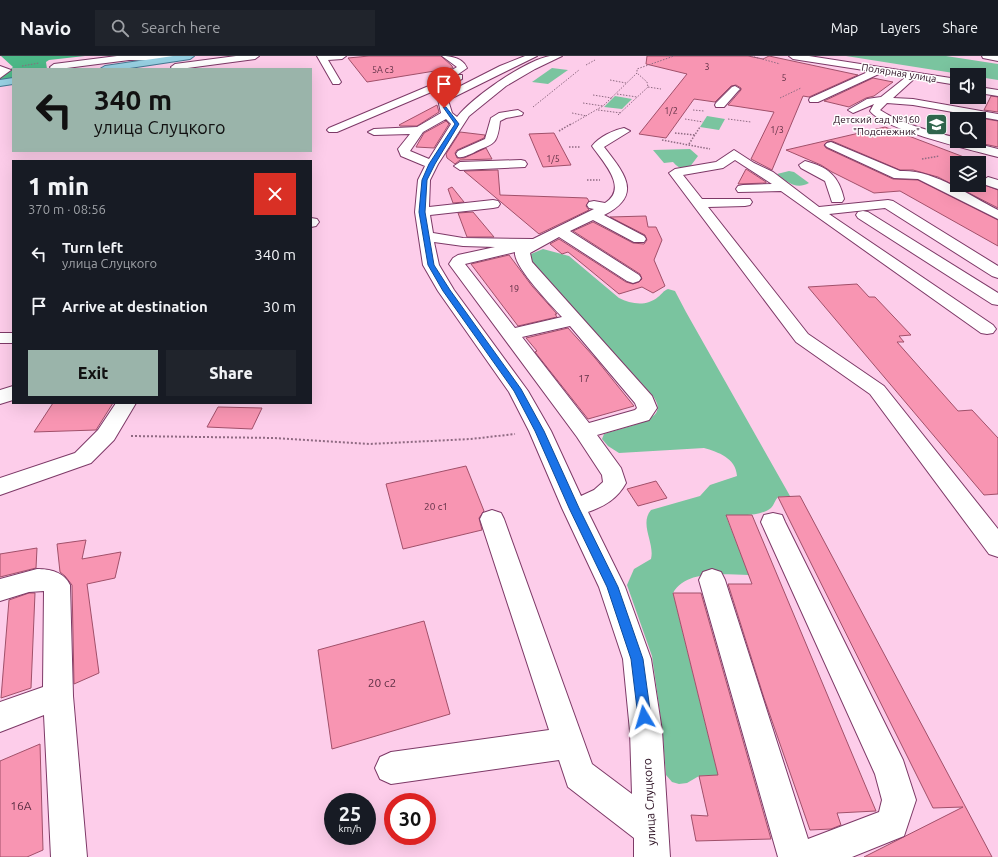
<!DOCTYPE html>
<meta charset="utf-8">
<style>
body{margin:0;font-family:Ubuntu,sans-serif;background:#20242c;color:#f1f3f6;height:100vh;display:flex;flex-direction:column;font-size:15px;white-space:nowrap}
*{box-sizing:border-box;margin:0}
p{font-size:13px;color:#9ea1a6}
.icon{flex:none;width:22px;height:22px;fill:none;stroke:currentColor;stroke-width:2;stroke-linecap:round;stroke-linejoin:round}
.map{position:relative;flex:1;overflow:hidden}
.sheet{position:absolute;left:12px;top:104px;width:300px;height:244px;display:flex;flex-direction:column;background:#171b24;border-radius:0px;box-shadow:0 4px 16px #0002}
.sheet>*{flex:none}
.hud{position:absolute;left:12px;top:12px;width:300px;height:84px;border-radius:0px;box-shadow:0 4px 16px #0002;background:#9ab4aa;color:#111;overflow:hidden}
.tools{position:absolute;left:950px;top:12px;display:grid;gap:8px}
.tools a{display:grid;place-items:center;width:36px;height:36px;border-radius:0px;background:#171b24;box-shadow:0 4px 16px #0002;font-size:20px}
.speed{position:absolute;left:324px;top:737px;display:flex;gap:8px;font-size:20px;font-weight:700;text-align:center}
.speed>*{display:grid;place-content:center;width:52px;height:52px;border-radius:50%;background:#171b24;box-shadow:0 4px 16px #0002;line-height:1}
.speed small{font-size:10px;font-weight:400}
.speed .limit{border:6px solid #d22;background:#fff;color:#111}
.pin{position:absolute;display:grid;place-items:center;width:34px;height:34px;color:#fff;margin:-41px -17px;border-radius:50% 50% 50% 0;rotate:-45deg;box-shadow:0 0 4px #0007}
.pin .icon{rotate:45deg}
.me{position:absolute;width:44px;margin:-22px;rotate:353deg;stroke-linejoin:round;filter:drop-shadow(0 0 3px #0008)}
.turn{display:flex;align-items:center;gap:14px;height:84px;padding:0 16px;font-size:18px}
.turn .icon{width:52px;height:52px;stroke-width:2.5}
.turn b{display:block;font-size:28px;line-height:34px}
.round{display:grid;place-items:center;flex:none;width:42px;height:42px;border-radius:0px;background:#20242c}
.summary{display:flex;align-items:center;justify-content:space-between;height:68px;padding:0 16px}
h1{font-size:24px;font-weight:800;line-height:30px}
.button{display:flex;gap:8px;margin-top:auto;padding:8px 16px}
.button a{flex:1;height:46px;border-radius:0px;background:#9ab4aa;color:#111;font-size:16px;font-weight:800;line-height:46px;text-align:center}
.button a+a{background:#20242c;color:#f1f3f6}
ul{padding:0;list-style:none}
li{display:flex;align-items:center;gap:12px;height:52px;padding:0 16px}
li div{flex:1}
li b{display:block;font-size:15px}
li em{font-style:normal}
header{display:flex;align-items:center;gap:24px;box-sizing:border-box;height:56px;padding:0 20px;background:#171b24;border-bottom:1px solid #363941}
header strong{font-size:19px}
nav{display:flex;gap:22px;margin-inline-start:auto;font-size:14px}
.search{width:280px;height:36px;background:#20242c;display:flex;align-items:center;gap:10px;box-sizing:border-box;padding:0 14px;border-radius:0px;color:#9ea1a6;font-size:15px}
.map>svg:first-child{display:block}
.green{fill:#7ac49f}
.forest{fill:#4db988}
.building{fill:#f895b2;stroke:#a1506a}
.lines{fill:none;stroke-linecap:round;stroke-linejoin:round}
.minor-casing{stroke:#7d3967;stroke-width:2}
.major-casing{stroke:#457892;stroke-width:2}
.path-far2{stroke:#8f6a82;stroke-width:1;stroke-dasharray:1.5 1.5;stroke-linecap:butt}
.path-far1{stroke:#8f6a82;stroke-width:1.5;stroke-dasharray:1.5 1.5;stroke-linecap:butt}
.path{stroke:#8f6a82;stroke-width:2;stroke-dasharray:2 2;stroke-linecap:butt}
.minor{fill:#fff;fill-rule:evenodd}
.major{fill:#98d1e3;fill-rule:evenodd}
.route{fill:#1a73e8;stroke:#114b97}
.labels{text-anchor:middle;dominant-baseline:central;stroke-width:3;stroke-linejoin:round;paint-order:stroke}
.far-number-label{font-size:9px;fill:#5d2f44}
.far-street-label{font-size:10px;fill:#290d20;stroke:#fefefe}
.far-poi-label{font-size:10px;fill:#290d20;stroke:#fefefe;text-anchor:end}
.number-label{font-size:10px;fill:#5d2f44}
.near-number-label{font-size:12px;fill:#5d2f44}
.street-label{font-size:12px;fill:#290d20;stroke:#fefefe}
</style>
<header>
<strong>Navio</strong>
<div class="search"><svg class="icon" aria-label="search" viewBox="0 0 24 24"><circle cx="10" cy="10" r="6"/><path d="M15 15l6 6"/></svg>Search here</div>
<nav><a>Map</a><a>Layers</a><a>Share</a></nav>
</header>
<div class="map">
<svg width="998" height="801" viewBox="0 0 998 801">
<rect width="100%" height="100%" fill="#fdcdea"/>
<g class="green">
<path d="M846 0H946L998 8V24L979 21V19H966Z"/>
<path d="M552 12 568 14 548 28 532 26Z"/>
<path d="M615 40 632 43 622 53 604 51Z"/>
<path d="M707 60 725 63 719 74 700 71Z"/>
<path d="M690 93 698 100 689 112C682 113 678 112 673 106L664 107 653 94Z"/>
<path d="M789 115 794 116 809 127C796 134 787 126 777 118Z"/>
<path d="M543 193 569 200 619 242C631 248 646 251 658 241 662 238 663 235 668 233L675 235 686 256 790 440 778 441C775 444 774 449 771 452 759 461 740 459 726 460L749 519C724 519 687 513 673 537L718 719 699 720 687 727 679 728 672 726 666 719 662 671 652 600 627 529 634 513 651 503C655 487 639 468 651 454L700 440 710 429 737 420C736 402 718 396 704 392L619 397 608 390 602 383 604 378C615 374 654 366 657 355 659 349 656 345 653 340L534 209 530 203 531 198Z"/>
</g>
<path class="forest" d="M1 0H85L49 4 46 6 47 13H13V23L0 24V21L4 19 13 11Z"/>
<g class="building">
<path d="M369 0H441L452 10 453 12 367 26 348 2Z"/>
<path d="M647 0H748L763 3 769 0 858 19 809 41 803 40 772 114 751 103 774 56 728 49 741 34V32L736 29 731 30 715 46 694 43 666 82 639 78 687 18 646 8Z"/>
<path d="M873 22 893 26 874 40 866 42 849 51 824 45Z"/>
<path d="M991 40 998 41V56L984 54Z"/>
<path d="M437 49 439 56 417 70H400L399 69Z"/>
<path d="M980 62 998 65V91L979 87Z"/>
<path d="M446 65 449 68 434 92 416 91 424 77Z"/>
<path d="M885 71 985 109 979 111V107H957V129H979V119L985 121 981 125 982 128 998 134V152L938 121 913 114H900L832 85 827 86 824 89 826 92 893 123 918 124 998 164V190L900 135 874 137 832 116 821 109 786 94Z"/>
<path d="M460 76 485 79 484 82 457 94 455 97 457 102H464L486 92 492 103 460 104 455 108 447 102 446 98Z"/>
<path d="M554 77 571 109 543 111 529 78Z"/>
<path d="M746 113 766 126V127L738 128Z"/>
<path d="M498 114 500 139 587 142 589 145 586 150 589 154 539 178 464 115Z"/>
<path d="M452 131 464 146 453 147 448 133Z"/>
<path d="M473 156 494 181H467L458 157Z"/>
<path d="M646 160 648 171H656L662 184 654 204 665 230 653 237 642 231 619 238 568 196 562 198 550 188 559 183 626 226 633 228 639 226 642 223 640 218 573 175 593 166 633 187 644 188 647 184 645 179 610 161Z"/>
<path d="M509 199 532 230 557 258H555L557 261 518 270 471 208Z"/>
<path d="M857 228 869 241H875L911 279 899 280 904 286H897L958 355 972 354 998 382V438L984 439 808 231Z"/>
<path d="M568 272 595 302 634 350 588 363 535 296 537 295 526 282Z"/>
<path d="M53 347H113L96 374 34 376Z"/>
<path d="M218 351 262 352 252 373 207 371Z"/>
<path d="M466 410 484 455 479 462 482 474 403 493 386 428Z"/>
<path d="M656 425 667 442 638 450 627 433Z"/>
<path d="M800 440 965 750 992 801H864L963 751 933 752 778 441Z"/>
<path d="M726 459H752L876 755 837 757 841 769 831 773 810 774 764 642 728 528H752Z"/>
<path d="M86 484 82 503 121 496 115 522 87 528 99 617 74 628 72 529 65 520 60 516 57 488Z"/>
<path d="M37 492 36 512 0 521V498Z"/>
<path d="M29 537H35L31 632 1 642 9 544Z"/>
<path d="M673 537H701L771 783 696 785 691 759 708 760 699 720 718 719Z"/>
<path d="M424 565 450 658 332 693 318 594Z"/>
<path d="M40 688 43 794 27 801H0V705Z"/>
</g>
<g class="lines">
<defs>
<g id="minor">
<path d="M117 0H178L180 2 176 5 129 4 59 13H51L50 11 54 8Z"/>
<path d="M236 0H259L255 3 180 13H172L171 11 175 8Z"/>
<path d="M317 0H346L342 3 328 4 341 26 339 28H333Z"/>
<path d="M442 0C451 0 463 2 467 12L457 19H462V23L337 76H329L327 74 329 72 443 24 440 22 442 20 457 11Z"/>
<path d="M525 0H537L448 44 452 57 457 61C473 41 524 5 550 0 554 0 558 0 562 0L535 13 506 30 469 60 438 108 430 124 429 151 493 144 498 145 500 148 498 151 493 152 430 159 433 177 463 182 533 183 594 153 589 152 587 149 589 146 594 145 605 147C629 132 603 106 592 90 599 81 613 74 624 72L630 75 604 91C624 117 644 139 604 159L644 180 646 183 644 186H634L593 164 570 175 639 219 641 222 639 225 633 227 627 225 559 181 530 197 532 206 652 340 657 352 649 364 597 379 621 412 626 427C617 443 605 450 588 456L625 531 651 603 662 675 670 801H634V782L568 731 559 704 391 728 380 723 375 712 380 701 391 696 549 674 480 463 483 457 492 454 501 457 504 463 592 708 632 738 630 675 623 603 599 531 562 452 529 375 509 336 438 235 423 209 415 156 418 124 425 110 401 100 398 93 410 78 374 79 368 76 374 73 417 71 441 57 438 43 439 41 500 10ZM446 63 451 68 429 103 410 95 423 76ZM434 186 463 190 495 191 458 199 453 202 449 208 577 381 602 419 603 426 594 434 581 440 551 375 528 335 454 234 439 209ZM515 196C513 210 551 249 562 261L515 272 465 208ZM570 270 635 347 637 352 635 354 589 367 522 281Z"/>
<path d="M789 0H809L957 23V29L915 22 893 42 913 43 998 58V64L913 49 887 47 880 54C903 69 931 75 957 82V85H967L998 93V101C972 94 884 74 870 55L874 48 853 57 848 54 867 43 881 41 906 21 881 17 818 46H810L809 44 810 42 870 15 793 3Z"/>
<path d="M982 0H998V5L983 2Z"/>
<path d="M0 10 11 14 0 22Z"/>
<path d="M735 30 740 33 738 35 724 51H716L715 49 716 47 732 31Z"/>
<path d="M979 31 998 34V40L979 37Z"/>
<path d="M518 54 523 57 522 59 506 62 500 65C497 92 493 86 473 97 467 99 464 102 458 101L456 98 458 95 485 83 491 62 499 57Z"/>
<path d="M831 86 900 115C933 113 969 139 998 154V163L918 123 894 122 827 91 825 89 827 87Z"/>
<path d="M734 94 754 107 773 116 819 151 888 144 893 145 998 210V222L992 220 885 152 829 158 993 269 996 273 993 277 987 278 981 277 781 135 738 136 736 133 738 130 743 129 772 128 735 104 723 112 683 119 702 143H750L752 146 750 149 745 150 708 151 808 278 884 330 998 473V501L989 498 870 338 796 286 669 117 675 113 716 106Z"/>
<path d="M521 104 525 105 527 108 525 111 460 114 454 110 460 106Z"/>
<path d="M805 105C828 111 839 120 844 143L842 146H832L825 125 801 112 799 109Z"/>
<path d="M988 121 998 124V133L983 128 982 125Z"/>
<path d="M863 155 868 156 998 237V249L992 248 858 162 856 159 858 156Z"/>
<path d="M311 162 317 163 319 166 316 170 311 171Z"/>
<rect x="0" y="277" width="13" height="10"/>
<path d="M13 330V344L0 348V334Z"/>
<path d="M116 347H136L114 384 91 407 0 439V422L75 397 98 374Z"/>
<path d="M773 457 782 459 785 466 903 704 916 744 904 780 852 801H778L699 524 703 516 712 513 721 516 725 524 808 783 879 756 882 744 875 718 761 466 764 459Z"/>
<path d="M37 513C50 513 64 516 70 529L73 640 87 801H51L44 659 0 676V646L43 631 44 535 29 536 0 545V523Z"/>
</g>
<g id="major">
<path d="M173 0H194L190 3 123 13H100L105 10Z"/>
<path d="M13 22V28L0 30V24Z"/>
</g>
</defs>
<use href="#minor" class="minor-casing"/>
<use href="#major" class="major-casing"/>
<g class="path-far2">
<path d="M751 0 780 8"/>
<path d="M586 9 595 4"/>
<path d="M22 10 39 7"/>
<path d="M610 24 626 27"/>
<path d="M648 31 661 33"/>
<path d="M617 38 637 41"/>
<path d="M593 39 612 42"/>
<path d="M780 42 801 32"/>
<path d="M583 47 603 50"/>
<path d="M533 51 579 14"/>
<path d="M598 54 621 57"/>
<path d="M693 54 704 55"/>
<path d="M572 57 587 60"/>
<path d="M618 59 648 31 647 26 637 17"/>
<path d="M685 63 703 66"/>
<path d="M728 63 751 66"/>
<path d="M570 69 603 50 637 17V13L674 0"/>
</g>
<g class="path-far1">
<path d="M559 75 571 68"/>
<path d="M675 77 695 79"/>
<path d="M662 84 710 93"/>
<path d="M689 88 700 71"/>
<path d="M569 91H580"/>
<path d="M922 103 939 100"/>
<path d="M587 124H600"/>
</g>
<path class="path" d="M131 380 274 382 369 388 471 383 515 378"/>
<use href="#minor" class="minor"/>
<use href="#major" class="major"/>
</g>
<path class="route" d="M443 51H446L459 68 435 108 427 124 425 156 434 209 450 234 521 333 544 375 579 452 618 531 643 603 651 661 649 665 644 667 640 665 638 661 631 603 607 531 569 452 535 375 514 335 443 235 428 209 419 156 422 124 429 108 455 68Z"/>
<defs>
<symbol id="school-square" viewBox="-11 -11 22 22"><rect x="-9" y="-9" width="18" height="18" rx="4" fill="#30664d" stroke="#fefefe"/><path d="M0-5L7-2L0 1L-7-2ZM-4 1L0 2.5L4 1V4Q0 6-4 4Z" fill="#fff"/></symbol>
</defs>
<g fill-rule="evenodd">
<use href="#school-square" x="924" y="56" width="25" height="25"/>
</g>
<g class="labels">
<g class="far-number-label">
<text x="707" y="11">3</text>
<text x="383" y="14">5А с3</text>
<text x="784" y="22">5</text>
<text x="671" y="55">1/2</text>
<text x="777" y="74">1/3</text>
<text x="553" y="103">1/5</text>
<text x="514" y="233">19</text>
</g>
<g class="far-street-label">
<text transform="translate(899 17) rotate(9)">Полярная улица</text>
</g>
<g class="far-poi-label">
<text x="920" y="63">Детский сад №160<tspan x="920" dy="12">"Подснежник"</tspan></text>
</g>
<g class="number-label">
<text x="584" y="322">17</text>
<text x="436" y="450">20 с1</text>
</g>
<g class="near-number-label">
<text x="382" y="626">20 с2</text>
<text x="21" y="749">16А</text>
</g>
<g class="street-label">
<text transform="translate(649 746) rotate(-93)">улица Слуцкого</text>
</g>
</g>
</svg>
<div class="tools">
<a><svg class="icon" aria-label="sound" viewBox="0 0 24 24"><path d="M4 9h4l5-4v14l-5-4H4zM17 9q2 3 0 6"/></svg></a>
<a><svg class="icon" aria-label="search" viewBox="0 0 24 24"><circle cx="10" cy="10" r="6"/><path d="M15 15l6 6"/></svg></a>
<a><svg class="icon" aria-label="layers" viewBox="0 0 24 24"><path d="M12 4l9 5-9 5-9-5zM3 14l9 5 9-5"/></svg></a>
</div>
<div class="speed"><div>25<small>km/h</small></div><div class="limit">30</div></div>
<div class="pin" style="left:444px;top:52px;background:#d93025"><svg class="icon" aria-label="arrive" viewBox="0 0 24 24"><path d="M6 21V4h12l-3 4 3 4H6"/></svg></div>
<svg class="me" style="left:644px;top:661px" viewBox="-20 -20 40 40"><path d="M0-17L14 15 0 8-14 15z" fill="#1a73e8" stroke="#fff" stroke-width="4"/></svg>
<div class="hud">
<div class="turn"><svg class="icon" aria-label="left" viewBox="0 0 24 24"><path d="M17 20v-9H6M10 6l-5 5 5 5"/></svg><div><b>340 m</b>улица Слуцкого</div></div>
</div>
<section class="sheet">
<div class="summary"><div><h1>1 min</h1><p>370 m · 08:56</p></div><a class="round" style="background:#d93025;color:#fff"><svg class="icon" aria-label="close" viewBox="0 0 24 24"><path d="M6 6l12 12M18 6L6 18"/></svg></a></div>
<ul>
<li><svg class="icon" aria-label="left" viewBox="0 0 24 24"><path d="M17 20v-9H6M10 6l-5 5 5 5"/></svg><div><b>Turn left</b><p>улица Слуцкого</p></div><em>340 m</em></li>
<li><svg class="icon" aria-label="arrive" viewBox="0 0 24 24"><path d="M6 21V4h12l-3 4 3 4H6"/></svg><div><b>Arrive at destination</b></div><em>30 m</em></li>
</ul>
<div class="button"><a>Exit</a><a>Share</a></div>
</section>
</div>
